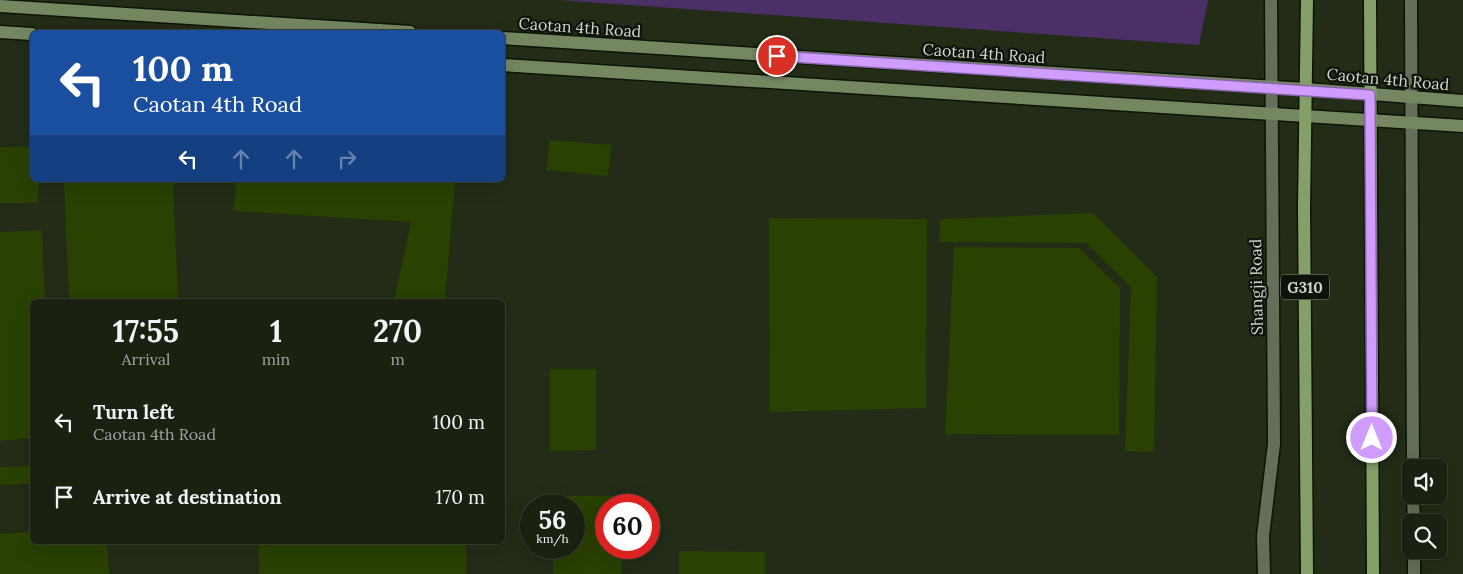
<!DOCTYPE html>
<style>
body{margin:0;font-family:Lora,serif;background:#23291a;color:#f1f3f6;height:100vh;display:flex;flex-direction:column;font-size:19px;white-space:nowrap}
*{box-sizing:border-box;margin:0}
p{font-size:16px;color:#9fa39f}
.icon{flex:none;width:28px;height:28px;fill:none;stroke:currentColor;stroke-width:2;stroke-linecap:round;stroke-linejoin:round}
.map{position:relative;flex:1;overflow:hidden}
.sheet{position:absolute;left:30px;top:299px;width:475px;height:245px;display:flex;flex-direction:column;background:#1a2111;border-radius:8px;box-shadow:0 5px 20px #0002,0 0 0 1px #383e31}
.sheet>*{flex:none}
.top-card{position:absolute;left:30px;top:30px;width:475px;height:152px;border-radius:8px;box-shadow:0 5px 20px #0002,0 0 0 1px #383e31;background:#1a4fa0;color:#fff;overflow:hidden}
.controls{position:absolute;left:1402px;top:459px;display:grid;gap:10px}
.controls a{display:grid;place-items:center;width:45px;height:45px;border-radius:8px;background:#1a2111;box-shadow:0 5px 20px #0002,0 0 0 1px #383e31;font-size:25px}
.speed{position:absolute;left:520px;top:494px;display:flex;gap:10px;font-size:25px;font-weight:700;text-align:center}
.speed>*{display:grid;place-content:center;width:65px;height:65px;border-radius:50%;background:#1a2111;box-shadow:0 5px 20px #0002,0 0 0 1px #383e31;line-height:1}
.speed small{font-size:12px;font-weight:400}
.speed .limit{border:8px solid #d22;background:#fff;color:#111}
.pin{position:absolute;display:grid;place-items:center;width:42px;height:42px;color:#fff;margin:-21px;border:2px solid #fff;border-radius:50%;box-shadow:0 1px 5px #0007}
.me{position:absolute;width:55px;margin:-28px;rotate:0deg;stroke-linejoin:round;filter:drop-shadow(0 0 4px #0008)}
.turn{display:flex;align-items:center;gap:18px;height:105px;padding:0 20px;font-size:22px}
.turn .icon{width:65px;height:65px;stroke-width:2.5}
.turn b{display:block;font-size:35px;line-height:42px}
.lanes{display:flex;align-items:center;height:48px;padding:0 20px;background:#0003;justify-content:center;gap:25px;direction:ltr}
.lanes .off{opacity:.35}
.eta{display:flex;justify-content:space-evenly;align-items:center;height:85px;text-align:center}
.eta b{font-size:30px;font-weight:700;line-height:35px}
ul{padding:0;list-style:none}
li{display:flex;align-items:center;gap:15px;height:75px;padding:0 20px}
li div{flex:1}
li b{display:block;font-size:19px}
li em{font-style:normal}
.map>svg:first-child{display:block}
.green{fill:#4d2f67}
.building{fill:#2a4102}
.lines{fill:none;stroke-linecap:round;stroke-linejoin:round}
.minor-casing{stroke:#0c1403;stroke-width:15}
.secondary-casing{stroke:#0c1403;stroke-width:15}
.primary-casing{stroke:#0c1403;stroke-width:15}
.minor{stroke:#636f58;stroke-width:12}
.secondary{stroke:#748761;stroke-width:12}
.primary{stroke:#859f69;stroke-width:12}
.route-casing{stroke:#8766a6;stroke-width:12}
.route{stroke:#d09dff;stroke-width:9}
.labels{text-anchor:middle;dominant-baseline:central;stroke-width:4.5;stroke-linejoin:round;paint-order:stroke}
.shield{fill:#0e130a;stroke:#969c90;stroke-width:1}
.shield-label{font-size:15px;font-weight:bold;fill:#d0d7ca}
.street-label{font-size:16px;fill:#d0d7ca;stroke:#0e130a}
</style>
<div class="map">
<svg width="1463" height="574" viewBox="0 0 1463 574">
<rect width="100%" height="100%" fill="#222c17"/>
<path class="green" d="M558 0H1208L1199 45Z"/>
<g class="building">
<path d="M549 140 611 145 608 176 547 170Z"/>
<path d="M0 147H32V180H39L38 203H0Z"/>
<path d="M64 180H173L178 301H69Z"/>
<path d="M236 180H455L445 301H394L411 222 234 211Z"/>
<path d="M1093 213 1157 277 1154 452 1125 451 1131 287 1086 243 939 242 940 219Z"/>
<path d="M769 218 927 219 926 408 770 412Z"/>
<path d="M42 230 45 301H32V438L0 441V232Z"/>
<path d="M954 247 1079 248 1120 288 1119 435 945 434Z"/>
<path d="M550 369H596V450L550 451Z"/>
<path d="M32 466V484L0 485V467Z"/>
<path d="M553 496H622V505H606V548H622V574H553V548H574V505H553Z"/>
<path d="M32 532V541H107L109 574H0V534Z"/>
<path d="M258 541H466V574H259Z"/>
<path d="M679 551 765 552V574H679Z"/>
</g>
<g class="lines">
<defs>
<g id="minor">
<path d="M1411 0 1413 468"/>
<path d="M1413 495 1414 522"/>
<path d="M1414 550V574"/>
<path d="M1264 574 1263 536 1274 444 1271 0"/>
</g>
<g id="secondary">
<path d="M0 6 410 32"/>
<path d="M0 32 32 34"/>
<path d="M502 38 1306 89 1463 101"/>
<path d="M502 65 1463 126"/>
</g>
<g id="primary">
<path d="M1307 0 1304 207 1307 574"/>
<path d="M1370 0 1373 574"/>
</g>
</defs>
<use href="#minor" class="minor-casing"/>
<use href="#secondary" class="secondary-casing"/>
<use href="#primary" class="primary-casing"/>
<use href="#minor" class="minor"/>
<use href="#secondary" class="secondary"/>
<use href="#primary" class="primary"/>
</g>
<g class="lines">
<defs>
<path id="route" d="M777 56 1370 95 1372 438"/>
</defs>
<use href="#route" class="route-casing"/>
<use href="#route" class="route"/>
</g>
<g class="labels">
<rect class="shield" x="1281" y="274.5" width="48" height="25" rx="4"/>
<g class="shield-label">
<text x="1305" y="287">G310</text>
</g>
<g class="street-label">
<text transform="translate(580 27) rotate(4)">Caotan 4th Road</text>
<text transform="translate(984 53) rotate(4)">Caotan 4th Road</text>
<text transform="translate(1388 79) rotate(5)">Caotan 4th Road</text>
<text transform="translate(1256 287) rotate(-91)">Shangji Road</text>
</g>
</g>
</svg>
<div class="controls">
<a><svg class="icon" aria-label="sound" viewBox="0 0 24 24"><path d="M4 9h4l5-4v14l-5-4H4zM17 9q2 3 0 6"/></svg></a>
<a><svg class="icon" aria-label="search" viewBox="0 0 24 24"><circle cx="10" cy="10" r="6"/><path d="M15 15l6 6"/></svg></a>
</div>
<div class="speed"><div>56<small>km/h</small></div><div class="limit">60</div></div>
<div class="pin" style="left:777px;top:56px;background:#d93025"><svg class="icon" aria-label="arrive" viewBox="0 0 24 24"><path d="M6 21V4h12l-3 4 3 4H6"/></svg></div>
<svg class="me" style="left:1372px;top:438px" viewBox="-20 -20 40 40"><circle r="17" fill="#d09dff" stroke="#fff" stroke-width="3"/><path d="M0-11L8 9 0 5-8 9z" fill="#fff"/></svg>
<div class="top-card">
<div class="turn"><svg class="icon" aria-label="left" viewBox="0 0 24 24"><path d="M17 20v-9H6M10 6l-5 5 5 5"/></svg><div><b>100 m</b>Caotan 4th Road</div></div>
<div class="lanes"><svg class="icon" aria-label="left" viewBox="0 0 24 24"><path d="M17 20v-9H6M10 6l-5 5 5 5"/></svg><svg class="icon off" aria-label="ahead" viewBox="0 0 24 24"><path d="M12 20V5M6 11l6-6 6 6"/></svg><svg class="icon off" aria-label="ahead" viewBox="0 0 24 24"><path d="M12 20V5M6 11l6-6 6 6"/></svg><svg class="icon off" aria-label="right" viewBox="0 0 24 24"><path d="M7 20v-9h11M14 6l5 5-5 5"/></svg></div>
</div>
<section class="sheet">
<div class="eta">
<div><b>17:55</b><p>Arrival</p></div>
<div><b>1</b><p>min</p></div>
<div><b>270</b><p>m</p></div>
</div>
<ul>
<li><svg class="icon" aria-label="left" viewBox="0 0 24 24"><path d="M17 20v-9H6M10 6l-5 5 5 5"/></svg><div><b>Turn left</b><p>Caotan 4th Road</p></div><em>100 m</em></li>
<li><svg class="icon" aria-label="arrive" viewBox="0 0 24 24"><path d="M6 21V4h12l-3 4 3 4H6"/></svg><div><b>Arrive at destination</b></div><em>170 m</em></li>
</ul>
</section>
</div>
